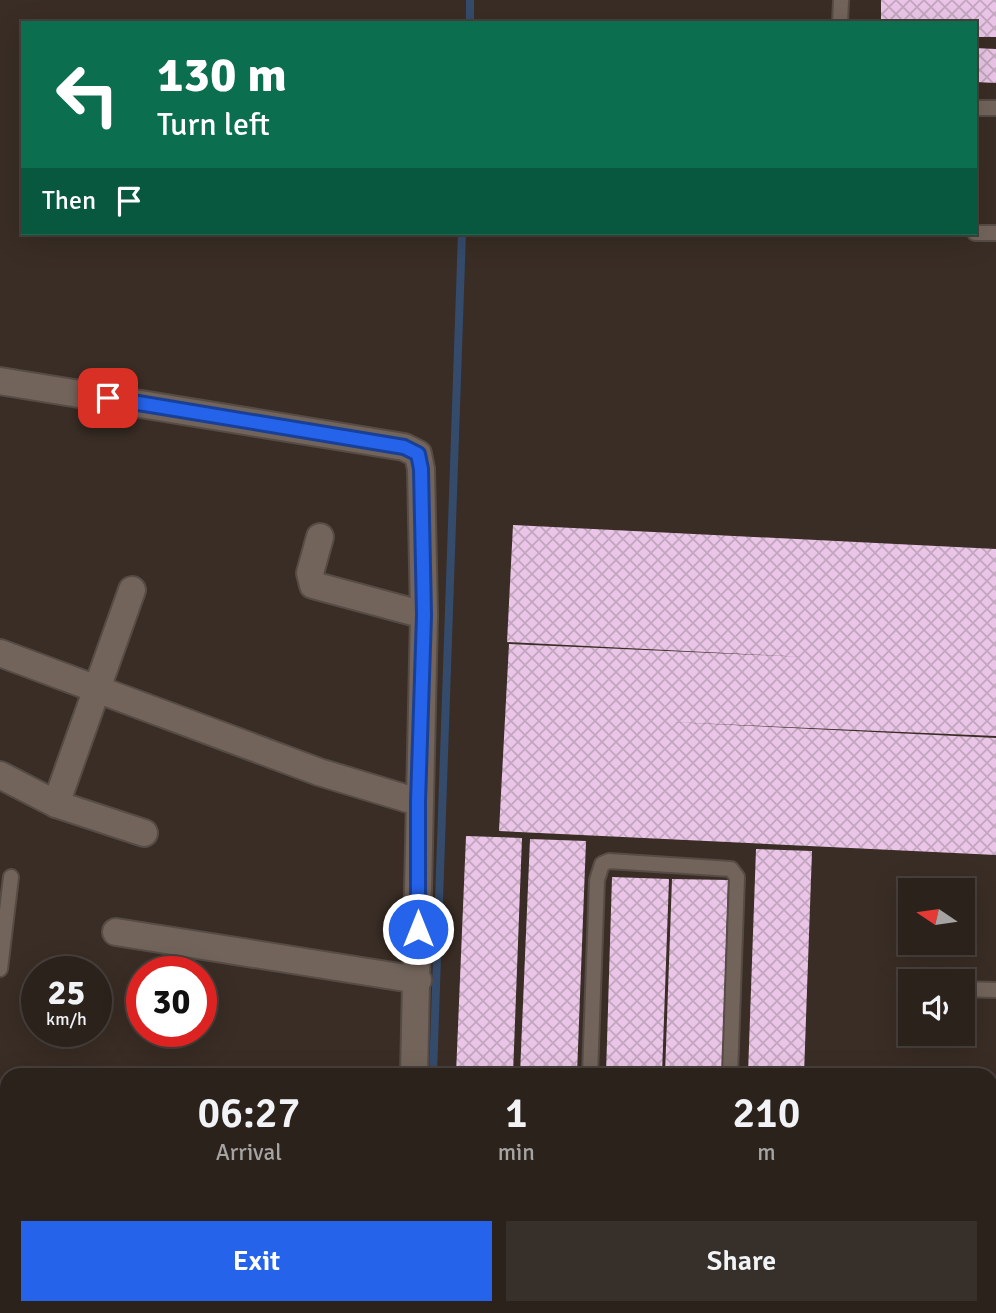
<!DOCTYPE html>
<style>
body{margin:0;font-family:Signika,sans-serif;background:#372f29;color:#f1f3f6;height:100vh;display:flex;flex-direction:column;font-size:26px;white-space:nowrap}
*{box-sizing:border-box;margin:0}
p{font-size:23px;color:#a6a4a3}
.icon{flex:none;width:38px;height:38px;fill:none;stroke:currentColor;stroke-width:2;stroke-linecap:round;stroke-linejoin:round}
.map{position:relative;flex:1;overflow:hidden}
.sheet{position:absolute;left:0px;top:1068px;width:998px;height:247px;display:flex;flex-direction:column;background:#2b221c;border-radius:21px 21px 0 0;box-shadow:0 7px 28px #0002,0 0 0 2px #473f3b}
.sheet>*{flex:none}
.guide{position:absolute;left:21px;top:21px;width:956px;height:214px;border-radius:0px;box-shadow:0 7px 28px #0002,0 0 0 2px #473f3b;background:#0b6e4f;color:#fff;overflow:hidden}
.needle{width:46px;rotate:283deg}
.tools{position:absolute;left:898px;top:878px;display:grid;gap:14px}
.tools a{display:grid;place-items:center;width:77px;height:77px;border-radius:0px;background:#2b221c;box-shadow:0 7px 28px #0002,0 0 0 2px #473f3b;font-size:35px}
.speed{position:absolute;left:21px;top:956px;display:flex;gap:14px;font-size:35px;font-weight:700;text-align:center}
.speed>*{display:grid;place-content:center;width:91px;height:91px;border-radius:50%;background:#2b221c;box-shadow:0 7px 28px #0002,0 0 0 2px #473f3b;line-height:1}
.speed small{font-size:18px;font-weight:400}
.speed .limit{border:10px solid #d22;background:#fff;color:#111}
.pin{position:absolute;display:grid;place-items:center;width:60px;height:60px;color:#fff;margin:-30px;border-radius:14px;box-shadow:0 4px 10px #0006}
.me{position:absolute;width:77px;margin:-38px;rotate:0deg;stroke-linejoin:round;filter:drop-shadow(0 0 5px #0008)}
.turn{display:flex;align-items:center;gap:24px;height:147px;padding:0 21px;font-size:32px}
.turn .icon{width:91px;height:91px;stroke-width:2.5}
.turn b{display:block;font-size:49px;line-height:60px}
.then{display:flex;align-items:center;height:66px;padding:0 21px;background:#0003;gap:14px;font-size:26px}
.eta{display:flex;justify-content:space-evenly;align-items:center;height:119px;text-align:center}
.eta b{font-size:42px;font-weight:600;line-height:49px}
.primary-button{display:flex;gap:14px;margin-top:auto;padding:14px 21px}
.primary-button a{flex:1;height:80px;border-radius:0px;background:#2563eb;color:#fff;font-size:28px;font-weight:600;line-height:80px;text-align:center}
.primary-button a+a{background:#372f29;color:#f1f3f6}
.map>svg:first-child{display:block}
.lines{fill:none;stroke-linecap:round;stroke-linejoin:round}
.stream{stroke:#354b6b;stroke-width:8}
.building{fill:url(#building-cross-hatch)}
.lane-casing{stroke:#564c45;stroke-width:18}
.street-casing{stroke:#564c45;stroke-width:30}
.secondary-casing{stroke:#564c45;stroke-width:42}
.lane{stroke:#72645b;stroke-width:14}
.street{stroke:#72645b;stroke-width:26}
.secondary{stroke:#8d634f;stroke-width:38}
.route-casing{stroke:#184099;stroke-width:18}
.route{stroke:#2563eb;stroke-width:12}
</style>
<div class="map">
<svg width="996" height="1313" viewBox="0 0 996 1313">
<defs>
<pattern id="building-cross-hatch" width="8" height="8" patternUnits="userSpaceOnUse" patternTransform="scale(1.75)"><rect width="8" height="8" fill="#eac5e7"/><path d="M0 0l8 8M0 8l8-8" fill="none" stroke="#c2a5be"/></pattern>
</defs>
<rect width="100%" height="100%" fill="#392d25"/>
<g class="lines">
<g class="stream">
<path d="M470 23V0"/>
<path d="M433 1074 462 233"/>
<path d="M424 1313V1307"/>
</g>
</g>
<g class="building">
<path d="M881 0H996V37H975V23H881Z"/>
<path d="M975 48 996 49V83L975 82Z"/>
<path d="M513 525 996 549V736L670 722 996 738V855L499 831 509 644 805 657 507 642Z"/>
<path d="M466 836 522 838 513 1074H456Z"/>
<path d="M530 839 586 841 577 1074H520Z"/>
<path d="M756 849 812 851 804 1074H748Z"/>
<path d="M612 877 669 879 662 1074H606Z"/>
<path d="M672 879 728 880 722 1074H665Z"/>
<path d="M132 1307H210L209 1313H131Z"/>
<rect x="220" y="1307" width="92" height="6"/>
<rect x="444" y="1307" width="32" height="6"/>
<rect x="487" y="1307" width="33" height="6"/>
<rect x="645" y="1307" width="37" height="6"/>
</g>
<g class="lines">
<defs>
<g id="lane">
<path d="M840 23 841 0"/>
<path d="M975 108H996"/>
<path d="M975 233H996"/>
<path d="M0 969 11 877"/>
<path d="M962 989 996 990"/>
<path d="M590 1074 597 880 602 864 609 861 731 869 737 877 730 1074"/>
<path d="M990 1196 996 1107"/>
<path d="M482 1313 483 1307"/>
</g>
<g id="street">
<path d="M0 381 404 447 418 454 421 469 424 615 414 1074"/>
<path d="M320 537 310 573 313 585 424 615"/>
<path d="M0 653 319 772 418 802"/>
<path d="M0 775 56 804 144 833"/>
<path d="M56 804 132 590"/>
<path d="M116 932 418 980"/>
<path d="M628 1313 629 1307"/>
</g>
<g id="secondary">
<path d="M0 1173 7 1174"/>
<path d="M990 1261H996"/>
</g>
</defs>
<use href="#lane" class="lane-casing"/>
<use href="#street" class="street-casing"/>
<use href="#secondary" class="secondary-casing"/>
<use href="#lane" class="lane"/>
<use href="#street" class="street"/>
<use href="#secondary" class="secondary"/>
</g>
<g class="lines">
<defs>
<path id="route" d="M108 398 404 447 418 454 421 469 424 615 418 802V929"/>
</defs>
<use href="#route" class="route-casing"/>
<use href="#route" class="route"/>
</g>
</svg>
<div class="tools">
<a><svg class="needle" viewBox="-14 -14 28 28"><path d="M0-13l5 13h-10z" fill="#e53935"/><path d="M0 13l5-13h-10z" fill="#a6a4a3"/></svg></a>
<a><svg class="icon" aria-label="sound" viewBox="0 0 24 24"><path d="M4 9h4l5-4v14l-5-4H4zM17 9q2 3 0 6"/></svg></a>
</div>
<div class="speed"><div>25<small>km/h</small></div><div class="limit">30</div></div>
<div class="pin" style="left:108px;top:398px;background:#d93025"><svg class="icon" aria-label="arrive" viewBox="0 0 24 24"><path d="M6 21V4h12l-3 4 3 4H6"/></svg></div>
<svg class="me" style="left:418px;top:929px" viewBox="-20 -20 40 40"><circle r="17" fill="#2563eb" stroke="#fff" stroke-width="3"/><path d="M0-11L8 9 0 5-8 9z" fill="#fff"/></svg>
<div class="guide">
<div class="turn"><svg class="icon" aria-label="left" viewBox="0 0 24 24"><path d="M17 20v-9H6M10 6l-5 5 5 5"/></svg><div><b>130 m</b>Turn left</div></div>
<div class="then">Then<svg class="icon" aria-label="arrive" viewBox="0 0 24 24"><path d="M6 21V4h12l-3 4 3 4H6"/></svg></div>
</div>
<section class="sheet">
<div class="eta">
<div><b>06:27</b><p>Arrival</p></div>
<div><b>1</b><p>min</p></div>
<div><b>210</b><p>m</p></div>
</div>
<div class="primary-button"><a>Exit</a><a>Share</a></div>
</section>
</div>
